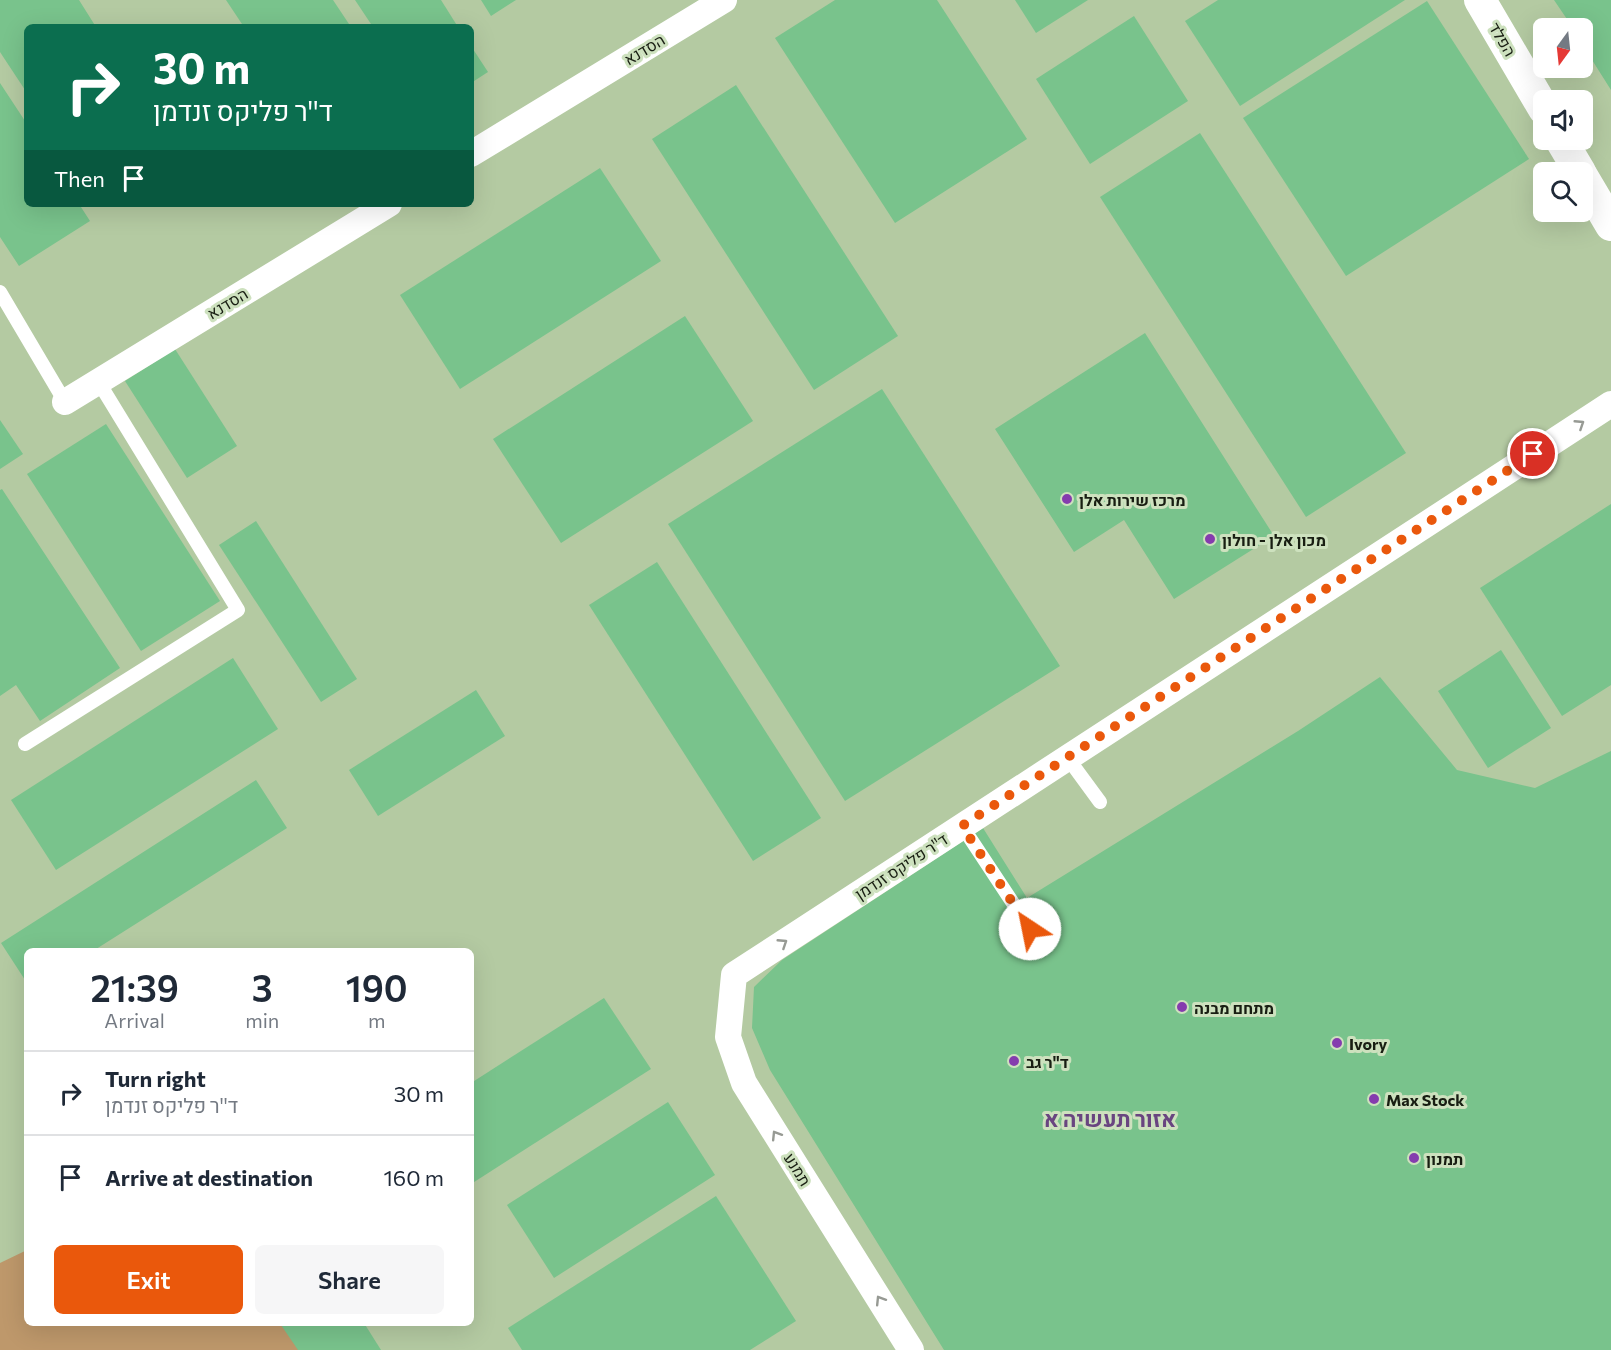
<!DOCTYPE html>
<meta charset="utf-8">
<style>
body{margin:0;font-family:Commissioner,Heebo,sans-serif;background:#f6f6f7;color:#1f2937;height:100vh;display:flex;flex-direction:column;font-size:22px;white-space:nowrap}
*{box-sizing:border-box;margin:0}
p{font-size:20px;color:#747a83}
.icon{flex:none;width:33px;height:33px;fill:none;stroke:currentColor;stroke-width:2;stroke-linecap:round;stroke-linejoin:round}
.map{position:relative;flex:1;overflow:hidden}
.details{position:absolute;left:24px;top:948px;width:450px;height:378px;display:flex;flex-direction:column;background:#fff;border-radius:9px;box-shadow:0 6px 24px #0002}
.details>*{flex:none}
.guide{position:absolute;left:24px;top:24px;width:450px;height:183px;border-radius:9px;box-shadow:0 6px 24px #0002;background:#0b6e4f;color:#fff;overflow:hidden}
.needle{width:39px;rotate:195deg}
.fabs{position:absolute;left:1533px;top:18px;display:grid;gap:12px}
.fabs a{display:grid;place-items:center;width:60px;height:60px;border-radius:9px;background:#fff;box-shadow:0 6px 24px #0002;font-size:30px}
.pin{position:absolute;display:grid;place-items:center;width:51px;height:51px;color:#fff;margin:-26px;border:3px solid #fff;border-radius:50%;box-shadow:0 2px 6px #0007}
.me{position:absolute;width:66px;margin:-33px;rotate:326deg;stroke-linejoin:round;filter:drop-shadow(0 0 4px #0008)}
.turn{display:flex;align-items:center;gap:21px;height:126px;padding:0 30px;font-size:27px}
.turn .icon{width:78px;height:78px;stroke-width:2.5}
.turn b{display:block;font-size:42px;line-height:51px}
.then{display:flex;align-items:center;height:57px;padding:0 30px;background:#0003;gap:12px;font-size:22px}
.eta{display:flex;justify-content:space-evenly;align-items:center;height:102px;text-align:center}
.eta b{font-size:36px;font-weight:600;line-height:42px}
.primary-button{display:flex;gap:12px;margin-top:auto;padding:12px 30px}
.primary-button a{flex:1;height:69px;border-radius:9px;background:#ea580c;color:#fff;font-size:24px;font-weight:600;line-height:69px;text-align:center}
.primary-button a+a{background:#f6f6f7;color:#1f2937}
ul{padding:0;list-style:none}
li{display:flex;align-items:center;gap:18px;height:84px;padding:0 30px;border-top:2px solid #e0e1e3}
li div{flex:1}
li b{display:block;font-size:22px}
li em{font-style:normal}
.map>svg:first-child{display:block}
.built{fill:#b4caa2;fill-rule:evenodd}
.green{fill:#be986b}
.building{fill:#79c38c}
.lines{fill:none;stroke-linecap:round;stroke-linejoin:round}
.service{stroke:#fff;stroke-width:14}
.minor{stroke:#fff;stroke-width:26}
.tertiary{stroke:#fff;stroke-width:32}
.oneway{stroke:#979a94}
.route{stroke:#ea580c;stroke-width:10;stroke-dasharray:0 18}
.poi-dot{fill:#853cae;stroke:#cde1be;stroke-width:2}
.labels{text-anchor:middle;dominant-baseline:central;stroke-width:6;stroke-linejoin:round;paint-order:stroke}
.street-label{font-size:16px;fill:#181e12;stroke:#cde1be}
.poi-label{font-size:16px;font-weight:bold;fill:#181e12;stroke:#cde1be;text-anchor:start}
.district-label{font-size:22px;font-weight:bold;fill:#694580;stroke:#cde1be}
</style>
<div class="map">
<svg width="1611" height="1350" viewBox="0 0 1611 1350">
<rect width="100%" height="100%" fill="#c1d4b2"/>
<path class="built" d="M0 0H1611V1350H0ZM27 27H471V204H27ZM1544 28H1582V68H1544ZM1544 100H1582V140H1544ZM1544 172H1582V212H1544ZM27 951H471V1323H27Z"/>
<path class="green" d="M27 1250V1323H300L307 1350H0V1263Z"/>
<g class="building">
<path d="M0 0H79L96 27H27V93L0 52Z"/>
<path d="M226 0H333L351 27H244Z"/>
<path d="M355 0H441L458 27H373Z"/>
<path d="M481 0H516L491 16Z"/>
<path d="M835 0H937L1027 139 895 223 775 38Z"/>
<path d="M1015 0H1088L1036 33Z"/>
<path d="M1218 0H1405L1240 106 1185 21Z"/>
<path d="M1554 0H1611V90L1582 44V28H1573Z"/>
<path d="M1427 1 1529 159 1346 276 1243 118Z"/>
<path d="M1134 16 1188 101 1090 164 1036 79Z"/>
<path d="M471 46 488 72 471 83Z"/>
<path d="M0 83 27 124V204H79L90 221 19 266 0 237Z"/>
<path d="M736 85 898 336 814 390 652 139Z"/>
<path d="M1200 133 1406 453 1306 517 1100 197Z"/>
<path d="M600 168 661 261 460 389 400 295Z"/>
<path d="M685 316 753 421 561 543 493 439Z"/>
<path d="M1145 333 1274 536 1174 599 1124 520 1074 552 995 429Z"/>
<path d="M175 349 237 446 187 478 125 381Z"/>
<path d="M882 389 1060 666 845 801 668 524Z"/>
<path d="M0 420 23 454 0 469Z"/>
<path d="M106 424 220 601 141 651 27 474Z"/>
<path d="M2 489 120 668 40 721 16 685 0 696V490Z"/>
<path d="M1611 504V685L1562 716 1480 588Z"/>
<path d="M256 521 357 679 321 702 219 545Z"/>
<path d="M657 562 821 818 753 861 589 605Z"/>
<path d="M1501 650 1551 728 1488 768 1438 691Z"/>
<path d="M233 658 278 729 56 870 11 800Z"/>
<path d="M1380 677 1457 770 1535 788 1611 751V1350H944L770 1070 752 1028 754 987 782 960 983 828 1027 898 1298 731Z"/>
<path d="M476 690 505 736 378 816 349 770Z"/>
<path d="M256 780 287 828 93 951H27V983L1 943Z"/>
<path d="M604 998 651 1069 471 1184V1083Z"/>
<path d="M668 1102 715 1175 554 1278 507 1205Z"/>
<path d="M716 1196 796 1321 750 1350H522L508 1328Z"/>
<path d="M284 1323H364L381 1350H298L281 1325Z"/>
</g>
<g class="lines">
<g class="service">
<path d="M0 292 65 402"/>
<path d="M25 744 238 610 98 381"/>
<path d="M1067 757 1100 802"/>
<path d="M962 826 1030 929"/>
</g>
<g class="minor">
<path d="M471 154 724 0"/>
<path d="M65 402 389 204"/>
<path d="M911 1350 744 1083 728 1037 734 975 1611 404"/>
</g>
<g class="tertiary">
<path d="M1480 0 1544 109"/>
<path d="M1561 140 1580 172"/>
<path d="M1582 176 1611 225"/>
</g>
</g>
<defs><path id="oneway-chevron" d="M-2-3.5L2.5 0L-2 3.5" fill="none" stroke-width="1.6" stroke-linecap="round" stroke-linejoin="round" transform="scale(1.5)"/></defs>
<g class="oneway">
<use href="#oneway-chevron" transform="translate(1580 424) rotate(-33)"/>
<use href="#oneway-chevron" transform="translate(783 943) rotate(-33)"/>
<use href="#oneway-chevron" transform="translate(776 1135) rotate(-122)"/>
<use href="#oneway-chevron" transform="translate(880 1300) rotate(-122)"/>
</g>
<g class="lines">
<path class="route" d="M1030 929 962 826 1533 454"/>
</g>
<g class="poi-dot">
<circle cx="1067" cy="499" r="6"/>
<circle cx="1210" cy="539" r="6"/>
<circle cx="1182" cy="1007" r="6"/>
<circle cx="1337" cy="1043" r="6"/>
<circle cx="1014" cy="1061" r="6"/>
<circle cx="1374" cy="1099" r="6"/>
<circle cx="1414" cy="1158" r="6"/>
</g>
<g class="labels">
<g class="street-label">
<text transform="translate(1503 39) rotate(60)">הפלד</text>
<text transform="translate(644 49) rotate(-31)">הסדנא</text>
<text transform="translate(227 303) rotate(-31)">הסדנא</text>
<text transform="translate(901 866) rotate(-33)">ד''ר פליקס זנדמן</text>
<text transform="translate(798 1169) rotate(58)">תמנע</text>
</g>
<g class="poi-label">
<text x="1079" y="499">מרכז שירות אלן</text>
<text x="1222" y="539">מכון אלן - חולון</text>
<text x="1194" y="1007">מתחם מבנה</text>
<text x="1349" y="1043">Ivory</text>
<text x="1026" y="1061">ד"ר גב</text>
<text x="1386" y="1099">Max Stock</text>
<text x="1426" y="1158">תמנון</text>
</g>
<g class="district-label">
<text x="1110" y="1118">אזור תעשיה א</text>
</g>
</g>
</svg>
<div class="fabs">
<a><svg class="needle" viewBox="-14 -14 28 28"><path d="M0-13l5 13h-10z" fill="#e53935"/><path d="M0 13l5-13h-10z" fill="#747a83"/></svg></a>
<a><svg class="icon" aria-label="sound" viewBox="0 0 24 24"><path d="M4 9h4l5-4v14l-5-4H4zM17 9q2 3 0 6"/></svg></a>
<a><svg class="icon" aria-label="search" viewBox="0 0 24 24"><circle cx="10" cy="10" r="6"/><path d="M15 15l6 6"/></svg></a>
</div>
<div class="pin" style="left:1533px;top:454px;background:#d93025"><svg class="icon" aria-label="arrive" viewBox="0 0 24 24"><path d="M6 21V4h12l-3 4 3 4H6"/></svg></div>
<svg class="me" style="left:1030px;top:929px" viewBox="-20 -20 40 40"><circle r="19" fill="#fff"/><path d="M0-13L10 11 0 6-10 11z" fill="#ea580c"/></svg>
<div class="guide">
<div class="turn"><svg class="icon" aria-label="right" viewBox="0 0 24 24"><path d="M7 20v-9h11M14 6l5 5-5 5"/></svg><div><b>30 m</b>ד''ר פליקס זנדמן</div></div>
<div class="then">Then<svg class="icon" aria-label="arrive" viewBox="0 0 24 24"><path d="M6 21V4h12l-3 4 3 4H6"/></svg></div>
</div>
<section class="details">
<div class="eta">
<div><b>21:39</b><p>Arrival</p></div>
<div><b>3</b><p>min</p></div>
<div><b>190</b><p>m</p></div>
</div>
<ul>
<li><svg class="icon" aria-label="right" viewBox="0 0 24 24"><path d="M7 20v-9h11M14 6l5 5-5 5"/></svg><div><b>Turn right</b><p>ד''ר פליקס זנדמן</p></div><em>30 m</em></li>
<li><svg class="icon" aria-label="arrive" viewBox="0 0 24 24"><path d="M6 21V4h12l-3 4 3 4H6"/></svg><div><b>Arrive at destination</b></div><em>160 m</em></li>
</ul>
<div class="primary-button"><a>Exit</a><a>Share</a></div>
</section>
</div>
